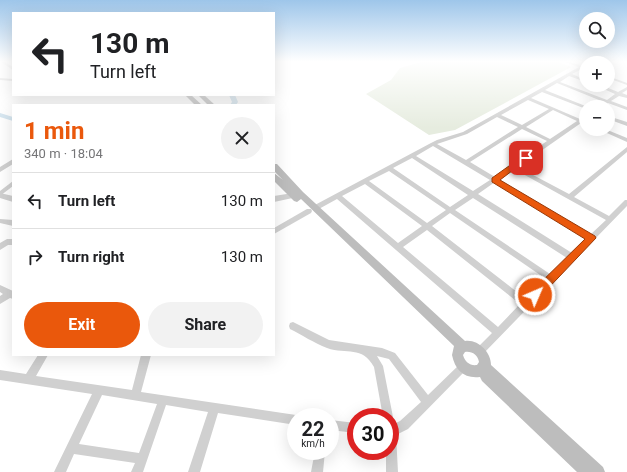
<!DOCTYPE html>
<meta charset="utf-8">
<style>
body{margin:0;font-family:Roboto,sans-serif;background:#f2f2f2;color:#202124;height:100vh;display:flex;flex-direction:column;font-size:15px;white-space:nowrap}
*{box-sizing:border-box;margin:0}
p{font-size:13px;color:#757577}
.icon{flex:none;width:22px;height:22px;fill:none;stroke:currentColor;stroke-width:2;stroke-linecap:round;stroke-linejoin:round}
.map{position:relative;flex:1;overflow:hidden}
.side{position:absolute;left:12px;top:104px;width:263px;height:252px;display:flex;flex-direction:column;background:#fff;border-radius:0px;box-shadow:0 4px 16px #0002}
.side>*{flex:none}
.top-card{position:absolute;left:12px;top:12px;width:263px;height:84px;border-radius:0px;box-shadow:0 4px 16px #0002;background:#fff;color:#202124;overflow:hidden}
.fabs{position:absolute;left:579px;top:12px;display:grid;gap:8px}
.fabs a{display:grid;place-items:center;width:36px;height:36px;border-radius:50%;background:#fff;box-shadow:0 4px 16px #0002;font-size:20px}
.speed{position:absolute;left:287px;top:408px;display:flex;gap:8px;font-size:20px;font-weight:700;text-align:center}
.speed>*{display:grid;place-content:center;width:52px;height:52px;border-radius:50%;background:#fff;box-shadow:0 4px 16px #0002;line-height:1}
.speed small{font-size:10px;font-weight:400}
.speed .limit{border:6px solid #d22;background:#fff;color:#111}
.pin{position:absolute;display:grid;place-items:center;width:34px;height:34px;color:#fff;margin:-17px;border-radius:8px;box-shadow:0 2px 6px #0006}
.me{position:absolute;width:44px;margin:-22px;rotate:45deg;stroke-linejoin:round;filter:drop-shadow(0 0 3px #0008)}
.turn{display:flex;align-items:center;gap:14px;height:84px;padding:0 12px;font-size:18px}
.turn .icon{width:52px;height:52px;stroke-width:2.5}
.turn b{display:block;font-size:28px;line-height:34px}
.round{display:grid;place-items:center;flex:none;width:42px;height:42px;border-radius:21px;background:#f2f2f2}
.overview{display:flex;align-items:center;justify-content:space-between;height:68px;padding:0 12px}
h1{font-size:24px;font-weight:700;line-height:30px;color:#ea580c}
.action{display:flex;gap:8px;margin-top:auto;padding:8px 12px}
.action a{flex:1;height:46px;border-radius:24px;background:#ea580c;color:#fff;font-size:16px;font-weight:700;line-height:46px;text-align:center}
.action a+a{background:#f2f2f2;color:#202124}
ul{padding:0;list-style:none}
li{display:flex;align-items:center;gap:12px;height:56px;padding:0 12px;border-top:1px solid #e0e0e0}
li div{flex:1}
li b{display:block;font-size:15px}
li em{font-style:normal}
.map>svg:first-child{display:block}
.green{fill:#e6ecdf}
.lines{fill:none;stroke-linecap:round;stroke-linejoin:round}
.river{fill:#cfe2ee;fill-rule:evenodd}
.minor{fill:#d0d0d0;fill-rule:evenodd}
.tertiary{fill:#d0d0d0;fill-rule:evenodd}
.secondary{fill:#bdbdbd;fill-rule:evenodd}
.route{fill:#ea580c;stroke:#983908}
</style>
<div class="map">
<svg width="627" height="472" viewBox="0 0 627 472">
<rect width="100%" height="100%" fill="#fff"/>
<path class="green" d="M421 62H559L571 67 455 130 429 135 366 94 391 80 400 68Z"/>
<g class="lines">
<g class="river">
<path d="M229 95H235L238 102 236 105H230L232 102Z"/>
<path d="M0 113 13 117V121L0 117Z"/>
</g>
<g class="minor">
<path d="M1 62H5L13 67V70Z"/>
<path d="M565 62H570L582 66 586 64 585 69H582L572 74 586 80V82L569 76 560 82 607 100 615 94 595 85H601L618 92 627 87V90L622 93 627 95V98L619 96 611 101 627 107V110L608 103 603 107H598L604 102 557 83 545 90 588 107H586V109L542 92 531 98 580 119 586 116V119L584 120 586 123H581L518 167 569 194 627 147V152L574 197 609 216 625 200H627V206L483 354 480 355 477 354 476 351 477 348 492 333 337 199 317 210H315L312 208 313 206 431 143 437 140 463 132 579 67ZM528 100 549 109 522 125 501 115ZM553 110 577 121 550 139 526 127ZM497 117 518 127 466 160 437 144 467 134ZM522 129 547 141 495 177 470 162ZM433 146 490 180 473 191 416 156ZM412 158 468 195 450 207 393 168ZM514 169 606 220 591 234 499 179ZM389 171 446 210 427 223 369 181ZM495 182 586 239 572 253 478 194ZM365 184 422 226 398 243 342 196ZM473 198 567 258 550 274 455 210ZM450 213 546 279 526 299 432 226ZM427 230 520 304 498 327 403 247Z"/>
<path d="M608 76 627 83V85L608 78Z"/>
<path d="M0 78 13 79V81L0 80Z"/>
<path d="M608 116 627 122V126L608 119Z"/>
<path d="M598 129H605L627 138V142Z"/>
<path d="M13 159V164L0 172V167Z"/>
<path d="M13 181V186L0 196V191Z"/>
<path d="M307 209H311L312 211 311 213 274 234V228Z"/>
<path d="M0 219 13 220V226L0 223Z"/>
<path d="M7 239H13V245H8L0 250V243Z"/>
<path d="M0 285 13 291V299L10 298 0 304V296L3 294 0 292Z"/>
<path d="M293 322 329 340 382 348 395 353 428 395 460 364 463 362 466 364 468 367 466 370 408 429 396 435 398 472H386V451H390V422L394 424 400 421 421 402 389 359 377 356 383 366 393 417 392 421H390V417H383L374 367C362 345 347 355 327 348 314 343 302 335 290 329L289 326 290 323Z"/>
<path d="M38 355H48L36 376 132 390 141 355H151L141 392 296 415 300 417H296V425L218 413 200 472H188L208 412 166 405 143 472H131L135 463 74 454 66 472H54L92 394 0 380V370L26 374ZM102 395 157 404 139 453 79 444Z"/>
<path d="M330 420 356 423V433L330 430Z"/>
<path d="M315 451H325L323 472H311Z"/>
</g>
<g class="tertiary">
<path d="M299 192H302L303 194 302 196 274 202V196Z"/>
<path d="M0 193 13 196V202L0 198Z"/>
</g>
<g class="secondary">
<path d="M185 95H191L202 105H195Z"/>
<path d="M198 95H204L215 105H208Z"/>
<path d="M274 164H277L303 192 465 341C478 339 491 352 491 365L603 467 605 472H577L482 381 480 377C464 379 455 370 452 355L454 346 301 199 297 202 294 201 274 181V173L283 180 274 171ZM465 352C472 351 478 355 479 362L477 365C470 366 465 362 463 355Z"/>
</g>
</g>
<linearGradient id="sky" x2="0" y2="1"><stop stop-color="#9ec6ea"/><stop offset="0.48" stop-color="#fff"/><stop offset="1" stop-color="#fff" stop-opacity="0"/></linearGradient>
<rect width="627" height="128" fill="url(#sky)"/>
<path class="route" d="M523 156H528L529 158 500 180 595 236 596 238 539 298 535 300 531 298 530 295 531 292 585 239 492 182V178Z"/>
</svg>
<div class="fabs">
<a><svg class="icon" aria-label="search" viewBox="0 0 24 24"><circle cx="10" cy="10" r="6"/><path d="M15 15l6 6"/></svg></a>
<a>+</a>
<a>−</a>
</div>
<div class="speed"><div>22<small>km/h</small></div><div class="limit">30</div></div>
<div class="pin" style="left:526px;top:158px;background:#d93025"><svg class="icon" aria-label="arrive" viewBox="0 0 24 24"><path d="M6 21V4h12l-3 4 3 4H6"/></svg></div>
<svg class="me" style="left:535px;top:295px" viewBox="-20 -20 40 40"><circle r="17" fill="#ea580c" stroke="#fff" stroke-width="3"/><path d="M0-11L8 9 0 5-8 9z" fill="#fff"/></svg>
<div class="top-card">
<div class="turn"><svg class="icon" aria-label="left" viewBox="0 0 24 24"><path d="M17 20v-9H6M10 6l-5 5 5 5"/></svg><div><b>130 m</b>Turn left</div></div>
</div>
<section class="side">
<div class="overview"><div><h1>1 min</h1><p>340 m · 18:04</p></div><a class="round"><svg class="icon" aria-label="close" viewBox="0 0 24 24"><path d="M6 6l12 12M18 6L6 18"/></svg></a></div>
<ul>
<li><svg class="icon" aria-label="left" viewBox="0 0 24 24"><path d="M17 20v-9H6M10 6l-5 5 5 5"/></svg><div><b>Turn left</b></div><em>130 m</em></li>
<li><svg class="icon" aria-label="right" viewBox="0 0 24 24"><path d="M7 20v-9h11M14 6l5 5-5 5"/></svg><div><b>Turn right</b></div><em>130 m</em></li>
</ul>
<div class="action"><a>Exit</a><a>Share</a></div>
</section>
</div>
